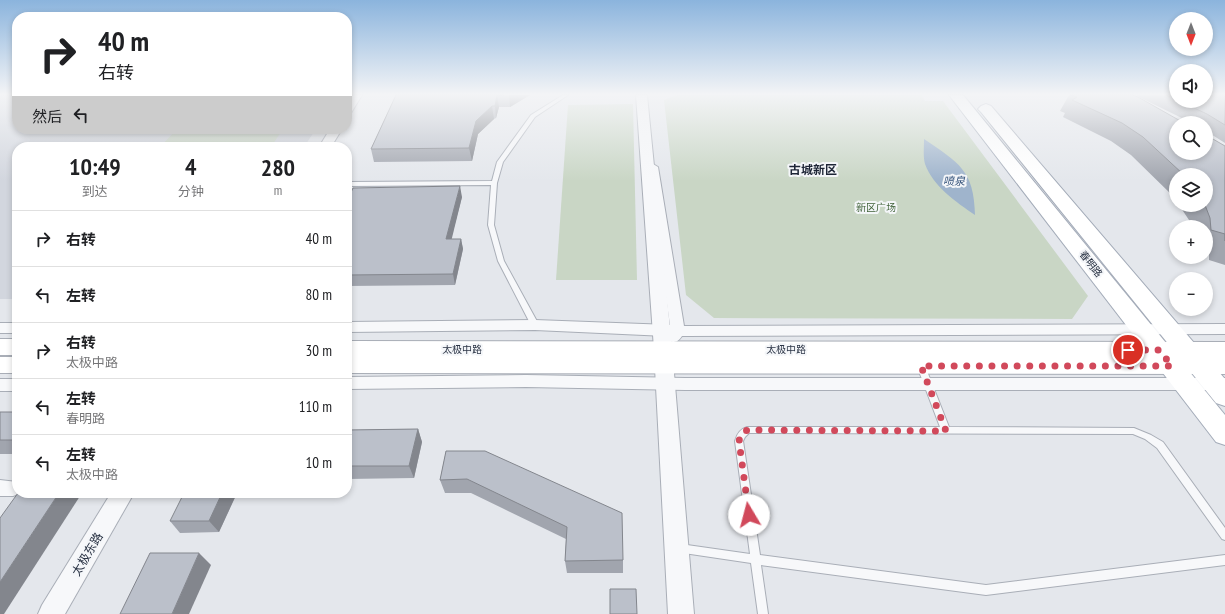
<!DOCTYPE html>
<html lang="zh">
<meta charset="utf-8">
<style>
body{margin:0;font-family:"PT Sans Narrow","Noto Sans SC",sans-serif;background:#f2f2f2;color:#202124;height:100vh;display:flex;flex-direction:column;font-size:15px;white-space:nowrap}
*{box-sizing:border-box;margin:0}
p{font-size:13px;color:#757577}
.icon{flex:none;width:22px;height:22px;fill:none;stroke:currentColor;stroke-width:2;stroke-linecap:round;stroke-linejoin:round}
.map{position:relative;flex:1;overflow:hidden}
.sheet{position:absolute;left:12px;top:142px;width:340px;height:356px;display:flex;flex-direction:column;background:#fff;border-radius:16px;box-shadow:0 2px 6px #0003}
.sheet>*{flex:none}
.top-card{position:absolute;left:12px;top:12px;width:340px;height:122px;border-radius:16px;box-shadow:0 2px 6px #0003;background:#fff;color:#202124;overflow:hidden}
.needle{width:26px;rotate:180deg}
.controls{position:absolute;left:1169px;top:12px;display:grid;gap:8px}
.controls a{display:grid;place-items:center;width:44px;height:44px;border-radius:50%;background:#fff;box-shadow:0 2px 6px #0003;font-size:20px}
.pin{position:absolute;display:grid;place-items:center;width:34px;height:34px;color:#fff;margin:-17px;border:2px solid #fff;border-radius:50%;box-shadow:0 1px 4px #0007}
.me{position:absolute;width:44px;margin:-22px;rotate:352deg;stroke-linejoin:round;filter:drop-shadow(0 0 3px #0008)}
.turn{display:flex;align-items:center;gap:14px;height:84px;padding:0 20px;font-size:18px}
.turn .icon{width:52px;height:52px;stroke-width:2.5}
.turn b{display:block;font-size:28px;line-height:34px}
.then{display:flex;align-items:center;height:38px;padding:0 20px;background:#0003;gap:8px;font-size:15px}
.eta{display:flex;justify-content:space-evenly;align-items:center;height:68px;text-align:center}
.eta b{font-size:24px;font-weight:800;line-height:28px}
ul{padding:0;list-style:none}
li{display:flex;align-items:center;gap:12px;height:56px;padding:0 20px;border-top:1px solid #e0e0e0}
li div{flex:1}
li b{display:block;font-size:15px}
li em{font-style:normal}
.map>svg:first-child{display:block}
.built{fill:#d2d6de}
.green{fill:#c9d6c5}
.water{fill:#9fb4cc}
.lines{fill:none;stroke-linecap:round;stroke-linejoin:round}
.service-casing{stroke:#a9aeb7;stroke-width:2}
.minor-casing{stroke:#a9aeb7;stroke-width:2}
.tertiary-casing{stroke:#a9aeb7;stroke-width:2}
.secondary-casing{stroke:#a9aeb7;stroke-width:2}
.primary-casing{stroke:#a3abb8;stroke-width:2}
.service{fill:#f7f8fa;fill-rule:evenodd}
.minor{fill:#f7f8fa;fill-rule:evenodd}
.tertiary{fill:#f7f8fa;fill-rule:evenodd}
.secondary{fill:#fff;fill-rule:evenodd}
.primary{fill:#fff;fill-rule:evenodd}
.wall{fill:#a1a5ae}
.shaded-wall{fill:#83868d}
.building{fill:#bbc0ca;stroke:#83868d}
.route{stroke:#d1495b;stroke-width:7;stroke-dasharray:0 12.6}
.labels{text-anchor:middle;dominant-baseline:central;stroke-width:4;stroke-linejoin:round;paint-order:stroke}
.park-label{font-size:10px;fill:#3f6138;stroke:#f4f6f9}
.street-label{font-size:10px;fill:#2b3445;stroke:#f4f6f9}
.water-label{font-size:11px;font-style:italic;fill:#34527a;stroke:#f4f6f9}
.far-district-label{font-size:12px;font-weight:bold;fill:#1d2536;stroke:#f4f6f9}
.near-street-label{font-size:12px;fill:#2b3445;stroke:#f4f6f9}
</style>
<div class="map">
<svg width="1225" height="614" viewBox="0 0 1225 614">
<rect width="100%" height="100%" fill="#e4e7ec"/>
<path class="built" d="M0 95H17V129H316L304 147H17V299H0Z"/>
<g class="green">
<path d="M677 95H921L925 101H943L1088 296 1072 319 714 318 686 295 664 100Z"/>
<path d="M633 104 637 280H556L568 105Z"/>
<path d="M177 129H283L271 147H160Z"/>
</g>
<path class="water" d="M924 139C959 163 974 170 975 215 956 202 933 186 925 164 923 156 924 148 924 139Z"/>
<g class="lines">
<defs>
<g id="service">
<path d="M563 95H568L535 117 503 162 497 183 494 225 504 261 539 325 538 327H532L498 261 488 225 491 185 347 186V182L492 181 497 162 531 115Z"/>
<path d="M921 363 924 364 925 366 949 427 1134 428 1151 435 1163 442 1225 528V540L1222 539 1157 448 1145 439 1133 434 749 433 745 437 743 441 760 555 986 585 1225 555V565L986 595 761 565 768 614H758L751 563 677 552 675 549 677 546 680 544 750 554 735 441C737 434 740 429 747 427H940L917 366 918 364Z"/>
</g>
<g id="minor">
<path d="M653 164 658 167 684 326 1225 324V334L682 336C678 342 675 343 668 341L666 336 535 330 347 332V322L535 320 670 325 648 167Z"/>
<rect x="0" y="323" width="17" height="10"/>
<path d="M526 375 685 378H1225V390H685L526 387 347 389V377Z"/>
<rect x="0" y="379" width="17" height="12"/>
<path d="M0 480 17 482V493L19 494 13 496H0Z"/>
</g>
<g id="tertiary">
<path d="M351 95H362L351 113 347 114V100Z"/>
<path d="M636 95H647L672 349 694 614H668L654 349Z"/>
<path d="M330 129H342L331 147H319Z"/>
<path d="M111 493H134L65 614H38L42 605Z"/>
</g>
<g id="secondary">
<rect x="0" y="339" width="17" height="16"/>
<path d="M347 341 1225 342V374L347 373Z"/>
<rect x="0" y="357" width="17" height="16"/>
</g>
<g id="primary">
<path d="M949 95H963L1225 415V445L1216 442Z"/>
<path d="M986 104 991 106 1225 379V406L1216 403 981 112 978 109 981 106Z"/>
</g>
</defs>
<use href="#service" class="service-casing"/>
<use href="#minor" class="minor-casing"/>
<use href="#tertiary" class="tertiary-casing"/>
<use href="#secondary" class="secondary-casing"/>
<use href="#primary" class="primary-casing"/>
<use href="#service" class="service"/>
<use href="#minor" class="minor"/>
<use href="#tertiary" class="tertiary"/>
<use href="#secondary" class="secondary"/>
<use href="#primary" class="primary"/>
</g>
<g class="wall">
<path d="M396 95H530L510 107H499L496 118 494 119 478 134 472 161 374 162 371 149Z"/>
<path d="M1069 95H1132L1225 146V265L1209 260V254L1206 252V227H1192L1191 223 1179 205H1206V175H1176V200L1173 196 1131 155 1111 141 1063 117 1065 113 1060 111Z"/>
<path d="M1138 95H1176V101H1206L1225 95V143L1206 131V123H1192L1137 96Z"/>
<path d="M462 197 451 239H461L463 249 455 285 347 286V201Z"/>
<rect x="0" y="412" width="17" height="42"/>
<path d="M418 429 422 442 414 478 347 479V430Z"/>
<path d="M446 451 623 560V573H567L565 561 566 539 471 493H445L440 480Z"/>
<path d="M237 493 219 532 180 533 170 521Z"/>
</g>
<g class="shaded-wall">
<path d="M497 95 499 107 496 118 495 106Z"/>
<path d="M509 95H530L510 107Z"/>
<path d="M492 106 494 119 478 134 472 161 469 148 476 121Z"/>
<path d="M460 186 462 197 449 250 446 239Z"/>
<path d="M461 239 463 249 455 285 453 274Z"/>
<path d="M418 429 422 442 414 478 409 466Z"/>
<path d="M59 493H82L4 614H0V582Z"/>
<path d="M222 493H237L219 532 209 521Z"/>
<path d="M199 553 211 565 189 614H172Z"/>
</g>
<g class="building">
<path d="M396 95H504H497L495 106H492L476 121 469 148 371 149Z"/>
<path d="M1070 95H1132L1138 97 1184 123H1176V153H1206V135L1225 146V241V234L1211 230 1210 218 1205 205H1206V175H1184L1143 137 1122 123 1072 100 1077 97Z"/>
<path d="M1166 95H1176V99Z"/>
<path d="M1206 95H1225V125L1207 114 1179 101H1206Z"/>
<path d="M460 186 446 239H461L453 274 347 275V201L353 188Z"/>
<rect x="0" y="412" width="17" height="28"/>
<path d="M418 429 409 466H347V430Z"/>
<path d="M446 451H485L622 513 623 560 565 561 567 527 467 479 440 480Z"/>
<path d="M18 493H59L0 582V518Z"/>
<path d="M184 493H222L209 521H170Z"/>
<path d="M150 553H199L172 614H120Z"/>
<path d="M610 589H636L637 614H610Z"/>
</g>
<linearGradient id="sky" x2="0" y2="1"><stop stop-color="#8bb4dd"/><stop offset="0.52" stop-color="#f3f4f6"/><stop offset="1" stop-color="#f3f4f6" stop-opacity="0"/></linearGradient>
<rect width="1225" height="181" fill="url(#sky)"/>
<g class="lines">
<path class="route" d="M749 515 739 441 741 435 747 430 946 431 921 366H1172L1159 350H1128"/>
</g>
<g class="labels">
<g class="park-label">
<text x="876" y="207">新区广场</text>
</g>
<g class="street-label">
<text transform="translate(1091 264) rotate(52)">春明路</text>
<text x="462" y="349">太极中路</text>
<text x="786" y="349">太极中路</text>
</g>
<g class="water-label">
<text x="954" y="181">喷泉</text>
</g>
<g class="far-district-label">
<text x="813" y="169">古城新区</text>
</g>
<g class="near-street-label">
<text transform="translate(87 554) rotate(-59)">太极东路</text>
</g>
</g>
</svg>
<div class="controls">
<a><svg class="needle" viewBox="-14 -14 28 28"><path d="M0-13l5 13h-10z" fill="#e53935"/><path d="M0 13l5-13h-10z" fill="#757577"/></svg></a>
<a><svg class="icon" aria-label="sound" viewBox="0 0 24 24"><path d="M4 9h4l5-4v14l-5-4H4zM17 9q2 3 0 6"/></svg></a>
<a><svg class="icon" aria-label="search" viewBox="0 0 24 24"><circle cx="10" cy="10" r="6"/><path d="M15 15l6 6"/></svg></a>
<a><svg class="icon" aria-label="layers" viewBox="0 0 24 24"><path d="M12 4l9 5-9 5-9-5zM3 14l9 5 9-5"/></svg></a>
<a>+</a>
<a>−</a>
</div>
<div class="pin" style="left:1128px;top:350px;background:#d93025"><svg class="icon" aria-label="arrive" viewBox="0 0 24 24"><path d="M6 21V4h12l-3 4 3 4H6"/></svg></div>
<svg class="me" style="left:749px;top:515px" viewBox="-20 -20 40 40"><circle r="19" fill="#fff"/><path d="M0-13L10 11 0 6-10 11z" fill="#d1495b"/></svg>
<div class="top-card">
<div class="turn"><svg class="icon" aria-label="right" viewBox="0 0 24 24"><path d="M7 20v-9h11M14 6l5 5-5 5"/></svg><div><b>40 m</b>右转</div></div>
<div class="then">然后<svg class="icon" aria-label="left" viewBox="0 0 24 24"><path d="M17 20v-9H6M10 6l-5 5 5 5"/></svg></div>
</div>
<section class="sheet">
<div class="eta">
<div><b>10:49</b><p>到达</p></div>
<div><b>4</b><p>分钟</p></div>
<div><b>280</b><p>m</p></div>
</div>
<ul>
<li><svg class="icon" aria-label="right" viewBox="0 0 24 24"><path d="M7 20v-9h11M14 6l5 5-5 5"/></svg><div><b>右转</b></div><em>40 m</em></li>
<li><svg class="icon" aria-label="left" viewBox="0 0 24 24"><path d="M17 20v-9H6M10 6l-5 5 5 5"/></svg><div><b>左转</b></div><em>80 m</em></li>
<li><svg class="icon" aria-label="right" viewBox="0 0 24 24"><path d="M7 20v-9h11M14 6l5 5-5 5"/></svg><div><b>右转</b><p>太极中路</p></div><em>30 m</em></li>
<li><svg class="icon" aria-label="left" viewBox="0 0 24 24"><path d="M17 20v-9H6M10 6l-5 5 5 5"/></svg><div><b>左转</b><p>春明路</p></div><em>110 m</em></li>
<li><svg class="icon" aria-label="left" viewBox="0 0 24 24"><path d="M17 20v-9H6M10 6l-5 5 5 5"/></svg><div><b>左转</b><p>太极中路</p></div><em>10 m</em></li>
</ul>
</section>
</div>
